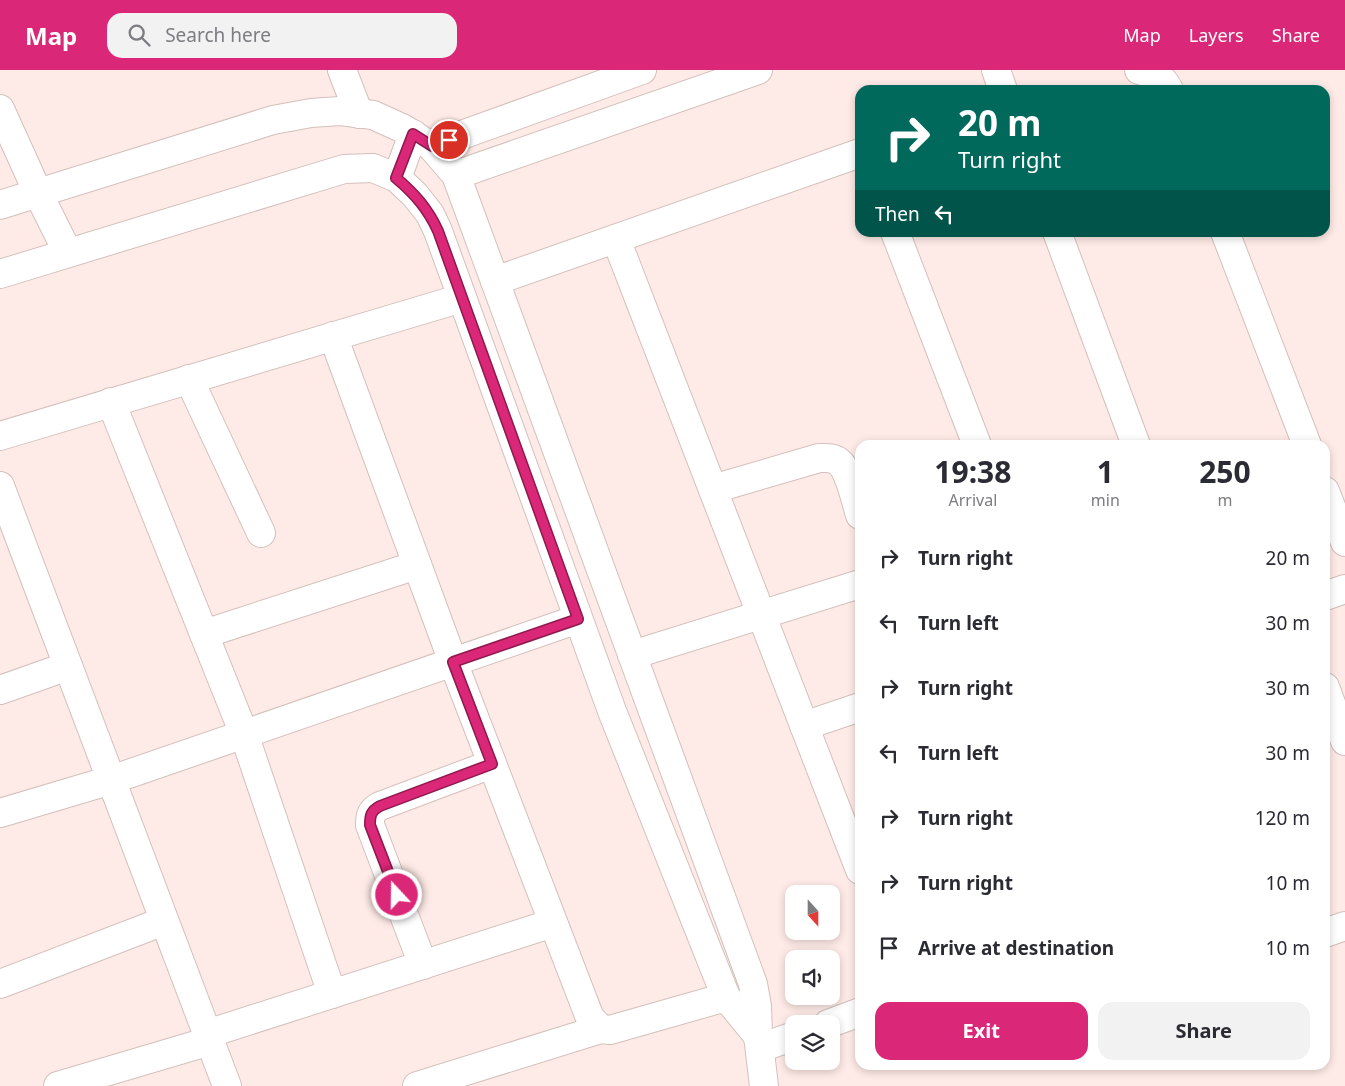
<!DOCTYPE html>
<style>
body{margin:0;font-family:"Noto Sans",sans-serif;background:#f2f2f3;color:#2b2b33;height:100vh;display:flex;flex-direction:column;font-size:19px;white-space:nowrap}
*{box-sizing:border-box;margin:0}
p{font-size:16px;color:#7c7c81}
.icon{flex:none;width:28px;height:28px;fill:none;stroke:currentColor;stroke-width:2;stroke-linecap:round;stroke-linejoin:round}
.map{position:relative;flex:1;overflow:hidden}
.side{position:absolute;left:855px;top:370px;width:475px;height:630px;display:flex;flex-direction:column;background:#fff;border-radius:15px;box-shadow:0 2px 8px #0003}
.side>*{flex:none}
.banner{position:absolute;left:855px;top:15px;width:475px;height:152px;border-radius:15px;box-shadow:0 2px 8px #0003;background:#00695c;color:#fff;overflow:hidden}
.needle{width:32px;rotate:159deg}
.tools{position:absolute;left:785px;top:815px;display:grid;gap:10px}
.tools a{display:grid;place-items:center;width:55px;height:55px;border-radius:10px;background:#fff;box-shadow:0 2px 8px #0003;font-size:25px}
.pin{position:absolute;display:grid;place-items:center;width:42px;height:42px;color:#fff;margin:-21px;border:2px solid #fff;border-radius:50%;box-shadow:0 1px 5px #0007}
.me{position:absolute;width:55px;margin:-28px;rotate:339deg;stroke-linejoin:round;filter:drop-shadow(0 0 4px #0008)}
.turn{display:flex;align-items:center;gap:18px;height:105px;padding:0 20px;font-size:22px}
.turn .icon{width:65px;height:65px;stroke-width:2.5}
.turn b{display:block;font-size:35px;line-height:42px}
.then{display:flex;align-items:center;height:48px;padding:0 20px;background:#0003;gap:10px;font-size:19px}
.eta{display:flex;justify-content:space-evenly;align-items:center;height:85px;text-align:center}
.eta b{font-size:30px;font-weight:700;line-height:35px}
.action{display:flex;gap:10px;margin-top:auto;padding:10px 20px}
.action a{flex:1;height:58px;border-radius:15px;background:#db2777;color:#fff;font-size:20px;font-weight:700;line-height:58px;text-align:center}
.action a+a{background:#f2f2f3;color:#2b2b33}
ul{padding:0;list-style:none}
li{display:flex;align-items:center;gap:15px;height:65px;padding:0 20px}
li div{flex:1}
li b{display:block;font-size:19px}
li em{font-style:normal}
header{display:flex;align-items:center;gap:30px;box-sizing:border-box;height:70px;padding:0 25px;background:#db2777;color:#fff}
header strong{font-size:24px}
nav{display:flex;gap:28px;margin-inline-start:auto;font-size:18px}
.search{width:350px;height:45px;background:#f2f2f3;display:flex;align-items:center;gap:12px;box-sizing:border-box;padding:0 18px;border-radius:15px;color:#7c7c81;font-size:19px}
.map>svg:first-child{display:block}
.lines{fill:none;stroke-linecap:round;stroke-linejoin:round}
.minor-casing{stroke:#d3c0bc;stroke-width:30}
.minor{stroke:#fff;stroke-width:28}
.route-casing{stroke:#8e194d;stroke-width:12}
.route{stroke:#db2777;stroke-width:9}
</style>
<header>
<strong>Map</strong>
<div class="search"><svg class="icon" aria-label="search" viewBox="0 0 24 24"><circle cx="10" cy="10" r="6"/><path d="M15 15l6 6"/></svg>Search here</div>
<nav><a>Map</a><a>Layers</a><a>Share</a></nav>
</header>
<div class="map">
<svg width="1345" height="1016" viewBox="0 0 1345 1016">
<rect width="100%" height="100%" fill="#feeae6"/>
<g class="lines">
<defs>
<g id="minor">
<path d="M342 0 359 44"/>
<path d="M996 0 1003 20"/>
<path d="M1139 0C1153 4 1163 6 1169 20"/>
<path d="M0 39 38 123 68 183"/>
<path d="M431 76 642 0"/>
<path d="M456 105 758 0"/>
<path d="M397 108 413 64"/>
<path d="M0 135 273 50 311 43 340 41 373 45 404 59 431 76 456 105 753 914 757 936 758 966 764 1016"/>
<path d="M895 162 977 375"/>
<path d="M1057 162 1136 375"/>
<path d="M1225 162 1307 375"/>
<path d="M616 169 860 800"/>
<path d="M0 204 344 99 373 98 397 108 415 125 430 144 438 161 612 641 726 927 758 966"/>
<path d="M495 211 860 83"/>
<path d="M333 266 453 592 590 948 601 959 610 960 726 927"/>
<path d="M189 309 261 463"/>
<path d="M111 332 244 664 332 924"/>
<path d="M0 366 462 228"/>
<path d="M0 416 227 1016"/>
<path d="M713 419 819 388C826 388 833 387 839 392 849 400 856 432 860 445"/>
<path d="M1325 421 1345 472"/>
<path d="M1325 526 1345 519"/>
<path d="M204 564 417 495"/>
<path d="M632 585 860 514"/>
<path d="M1325 617 1345 671"/>
<path d="M0 620 68 596"/>
<path d="M804 656 860 637"/>
<path d="M0 743 111 710 578 549"/>
<path d="M1325 863 1345 856"/>
<path d="M423 895 370 755C370 745 371 741 380 736L492 694"/>
<path d="M0 914 164 851"/>
<path d="M828 954 860 942"/>
<path d="M207 964 553 853"/>
<path d="M760 978 794 966"/>
<path d="M58 1016 210 971"/>
<path d="M417 1016 601 959"/>
</g>
</defs>
<use href="#minor" class="minor-casing"/>
<use href="#minor" class="minor"/>
</g>
<g class="lines">
<defs>
<path id="route" d="M397 825 370 755C370 745 371 741 380 736L492 694 453 592 578 549 438 161C428 139 415 124 396 108L413 64 432 76 449 70"/>
</defs>
<use href="#route" class="route-casing"/>
<use href="#route" class="route"/>
</g>
</svg>
<div class="tools">
<a><svg class="needle" viewBox="-14 -14 28 28"><path d="M0-13l5 13h-10z" fill="#e53935"/><path d="M0 13l5-13h-10z" fill="#7c7c81"/></svg></a>
<a><svg class="icon" aria-label="sound" viewBox="0 0 24 24"><path d="M4 9h4l5-4v14l-5-4H4zM17 9q2 3 0 6"/></svg></a>
<a><svg class="icon" aria-label="layers" viewBox="0 0 24 24"><path d="M12 4l9 5-9 5-9-5zM3 14l9 5 9-5"/></svg></a>
</div>
<div class="pin" style="left:449px;top:70px;background:#d93025"><svg class="icon" aria-label="arrive" viewBox="0 0 24 24"><path d="M6 21V4h12l-3 4 3 4H6"/></svg></div>
<svg class="me" style="left:397px;top:825px" viewBox="-20 -20 40 40"><circle r="17" fill="#db2777" stroke="#fff" stroke-width="3"/><path d="M0-11L8 9 0 5-8 9z" fill="#fff"/></svg>
<div class="banner">
<div class="turn"><svg class="icon" aria-label="right" viewBox="0 0 24 24"><path d="M7 20v-9h11M14 6l5 5-5 5"/></svg><div><b>20 m</b>Turn right</div></div>
<div class="then">Then<svg class="icon" aria-label="left" viewBox="0 0 24 24"><path d="M17 20v-9H6M10 6l-5 5 5 5"/></svg></div>
</div>
<section class="side">
<div class="eta">
<div><b>19:38</b><p>Arrival</p></div>
<div><b>1</b><p>min</p></div>
<div><b>250</b><p>m</p></div>
</div>
<ul>
<li><svg class="icon" aria-label="right" viewBox="0 0 24 24"><path d="M7 20v-9h11M14 6l5 5-5 5"/></svg><div><b>Turn right</b></div><em>20 m</em></li>
<li><svg class="icon" aria-label="left" viewBox="0 0 24 24"><path d="M17 20v-9H6M10 6l-5 5 5 5"/></svg><div><b>Turn left</b></div><em>30 m</em></li>
<li><svg class="icon" aria-label="right" viewBox="0 0 24 24"><path d="M7 20v-9h11M14 6l5 5-5 5"/></svg><div><b>Turn right</b></div><em>30 m</em></li>
<li><svg class="icon" aria-label="left" viewBox="0 0 24 24"><path d="M17 20v-9H6M10 6l-5 5 5 5"/></svg><div><b>Turn left</b></div><em>30 m</em></li>
<li><svg class="icon" aria-label="right" viewBox="0 0 24 24"><path d="M7 20v-9h11M14 6l5 5-5 5"/></svg><div><b>Turn right</b></div><em>120 m</em></li>
<li><svg class="icon" aria-label="right" viewBox="0 0 24 24"><path d="M7 20v-9h11M14 6l5 5-5 5"/></svg><div><b>Turn right</b></div><em>10 m</em></li>
<li><svg class="icon" aria-label="arrive" viewBox="0 0 24 24"><path d="M6 21V4h12l-3 4 3 4H6"/></svg><div><b>Arrive at destination</b></div><em>10 m</em></li>
</ul>
<div class="action"><a>Exit</a><a>Share</a></div>
</section>
</div>
